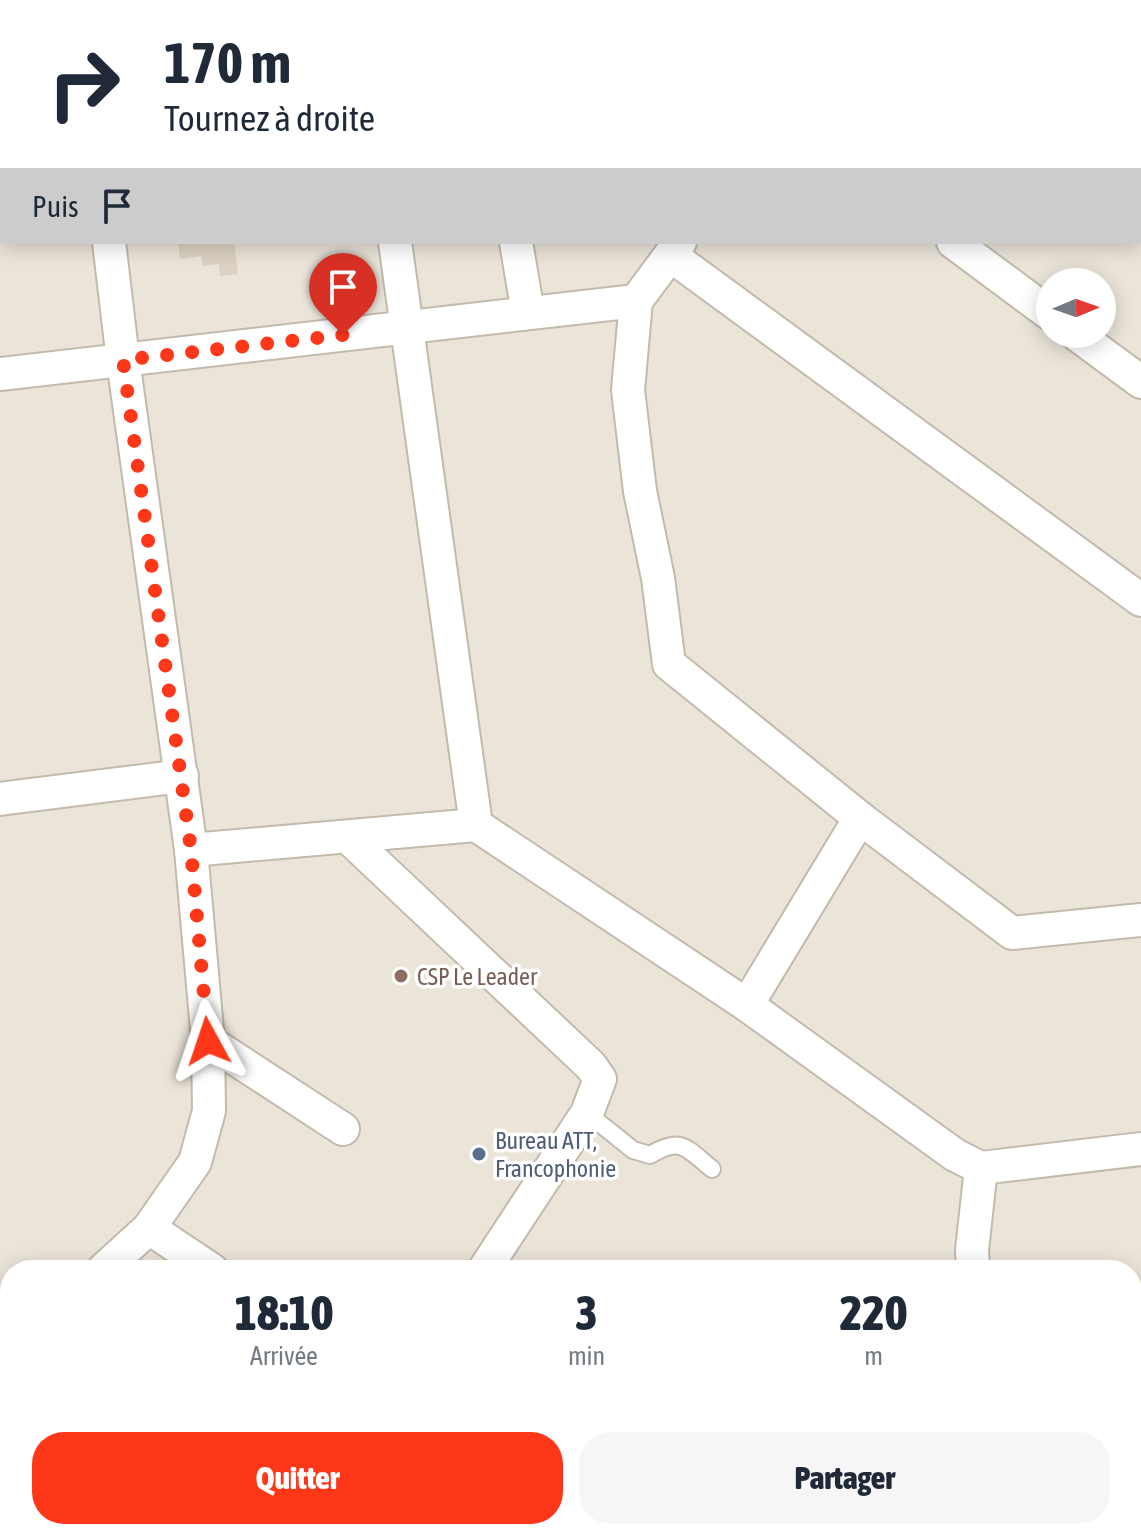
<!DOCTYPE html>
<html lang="fr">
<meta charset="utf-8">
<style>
body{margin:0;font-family:"Asap Condensed",sans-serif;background:#f6f6f7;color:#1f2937;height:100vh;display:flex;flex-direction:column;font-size:30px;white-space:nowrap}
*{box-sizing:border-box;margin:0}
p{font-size:26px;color:#747a83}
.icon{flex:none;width:44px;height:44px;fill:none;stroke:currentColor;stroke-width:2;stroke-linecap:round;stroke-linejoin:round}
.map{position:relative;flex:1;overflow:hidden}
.drawer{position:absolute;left:0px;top:1260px;width:1142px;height:280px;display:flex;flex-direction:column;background:#fff;border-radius:32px 32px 0 0;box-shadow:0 4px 20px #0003}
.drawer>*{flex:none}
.top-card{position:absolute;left:0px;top:0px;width:1142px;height:244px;box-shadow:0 4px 20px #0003;background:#fff;color:#1f2937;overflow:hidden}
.needle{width:52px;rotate:88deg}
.buttons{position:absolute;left:1036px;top:268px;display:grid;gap:16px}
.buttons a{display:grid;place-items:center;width:80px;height:80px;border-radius:50%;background:#fff;box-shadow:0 4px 20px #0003;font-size:40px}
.pin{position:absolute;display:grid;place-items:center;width:68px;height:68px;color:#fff;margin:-82px -34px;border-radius:50% 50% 50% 0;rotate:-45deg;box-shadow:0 0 8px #0007}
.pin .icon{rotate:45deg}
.me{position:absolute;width:88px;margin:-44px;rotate:355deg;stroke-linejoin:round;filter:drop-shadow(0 0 6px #0008)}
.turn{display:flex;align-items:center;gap:28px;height:168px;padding:0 32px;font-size:36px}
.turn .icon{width:104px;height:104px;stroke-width:2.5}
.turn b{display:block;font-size:56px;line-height:68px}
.then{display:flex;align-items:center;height:76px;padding:0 32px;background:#0003;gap:16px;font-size:30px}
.eta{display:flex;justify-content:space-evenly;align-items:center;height:136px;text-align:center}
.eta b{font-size:48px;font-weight:800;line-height:56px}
.cta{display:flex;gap:16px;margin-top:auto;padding:16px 32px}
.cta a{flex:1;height:92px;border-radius:32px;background:#ff3719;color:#fff;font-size:32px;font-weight:800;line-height:92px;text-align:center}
.cta a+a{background:#f6f6f7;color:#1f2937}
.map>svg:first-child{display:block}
.residential{fill:#eae4d9;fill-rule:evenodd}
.building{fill:#dcd1c2}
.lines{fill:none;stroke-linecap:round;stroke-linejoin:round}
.lane-casing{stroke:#c2baac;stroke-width:20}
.street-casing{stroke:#c2baac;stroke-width:36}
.lane{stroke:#fff;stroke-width:16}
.street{stroke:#fff;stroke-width:32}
.route{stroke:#ff3719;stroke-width:14;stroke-dasharray:0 25.2}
.education-dot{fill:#8d6e63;stroke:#fff;stroke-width:3}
.service-dot{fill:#5c6f8a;stroke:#fff;stroke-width:3}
.labels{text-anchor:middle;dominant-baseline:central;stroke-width:7;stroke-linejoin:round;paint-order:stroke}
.education-label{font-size:24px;fill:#785e54;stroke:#fff;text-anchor:start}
.service-label{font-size:24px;fill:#4e5e75;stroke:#fff;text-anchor:start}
</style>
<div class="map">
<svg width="1141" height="1540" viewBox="0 0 1141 1540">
<rect width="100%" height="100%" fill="#f6f2eb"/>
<path class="residential" d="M0 0H1141V1540H0ZM2 2H1140V242H2ZM1050 282H1102V334H1050ZM10 1270H1132V1530H10Z"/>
<path class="building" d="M178 242H234L238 274 220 276 219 264 203 266 201 256 180 259Z"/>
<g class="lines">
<defs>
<path id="lane" d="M587 1113 633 1150 650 1155C682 1136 686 1148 712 1169"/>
<g id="street">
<path d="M81 0V2"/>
<path d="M365 0V2"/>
<path d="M478 0V2"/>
<path d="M780 0 783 2"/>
<path d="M1001 0 1004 2"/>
<path d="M863 2 864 0"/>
<path d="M1140 99 1141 100"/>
<path d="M395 242 476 825 747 1005 955 1155 981 1168 1141 1149"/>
<path d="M516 242 528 313"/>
<path d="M680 242 636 301 628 390 640 491 658 578 669 664 860 818 1012 933 1141 920"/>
<path d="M953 242 1050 314"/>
<path d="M670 255 1141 600"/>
<path d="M1076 334 1141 382"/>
<path d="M0 374 636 301"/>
<path d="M0 799 182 776"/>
<path d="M348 837 591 1066 600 1079 587 1113 484 1270"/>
<path d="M191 850 476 825"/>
<path d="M747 1005 860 818"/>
<path d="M208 1041 343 1129"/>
<path d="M149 1228 212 1270"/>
<path d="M103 1270 149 1228 195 1162 209 1111 208 1041 191 850 123 360 109 242"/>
<path d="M973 1270 972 1250 981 1168"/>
<path d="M0 1354 10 1347"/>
<path d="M0 1408 10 1407"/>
<path d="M1132 1419 1141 1418"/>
<path d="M360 1530 368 1540"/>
<path d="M1071 1530 1072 1540"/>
<path d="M667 1540 681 1530"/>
</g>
</defs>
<use href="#lane" class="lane-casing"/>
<use href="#street" class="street-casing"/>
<use href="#lane" class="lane"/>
<use href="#street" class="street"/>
</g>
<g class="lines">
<path class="route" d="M208 1041 191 850 123 360 343 335"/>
</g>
<circle class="education-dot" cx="401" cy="976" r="8"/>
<circle class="service-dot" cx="479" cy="1154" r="8"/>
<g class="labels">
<g class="education-label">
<text x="417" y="976">CSP Le Leader</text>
</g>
<g class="service-label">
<text x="495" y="1140">Bureau ATT,<tspan x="495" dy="28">Francophonie</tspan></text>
</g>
</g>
</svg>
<div class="buttons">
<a><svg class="needle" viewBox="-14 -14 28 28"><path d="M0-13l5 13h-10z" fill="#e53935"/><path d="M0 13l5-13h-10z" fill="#747a83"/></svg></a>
</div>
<div class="pin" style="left:343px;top:335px;background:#d93025"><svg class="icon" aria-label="arrive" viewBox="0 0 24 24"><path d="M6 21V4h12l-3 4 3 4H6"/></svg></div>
<svg class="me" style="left:208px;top:1041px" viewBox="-20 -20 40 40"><path d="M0-17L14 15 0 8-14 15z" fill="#ff3719" stroke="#fff" stroke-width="4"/></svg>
<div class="top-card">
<div class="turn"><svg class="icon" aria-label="right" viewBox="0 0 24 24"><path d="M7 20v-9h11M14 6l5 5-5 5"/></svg><div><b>170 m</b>Tournez à droite</div></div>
<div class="then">Puis<svg class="icon" aria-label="arrive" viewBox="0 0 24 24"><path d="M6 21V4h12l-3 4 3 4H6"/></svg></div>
</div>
<section class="drawer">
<div class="eta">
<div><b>18:10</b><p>Arrivée</p></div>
<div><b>3</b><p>min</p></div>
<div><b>220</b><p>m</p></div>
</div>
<div class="cta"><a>Quitter</a><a>Partager</a></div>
</section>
</div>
